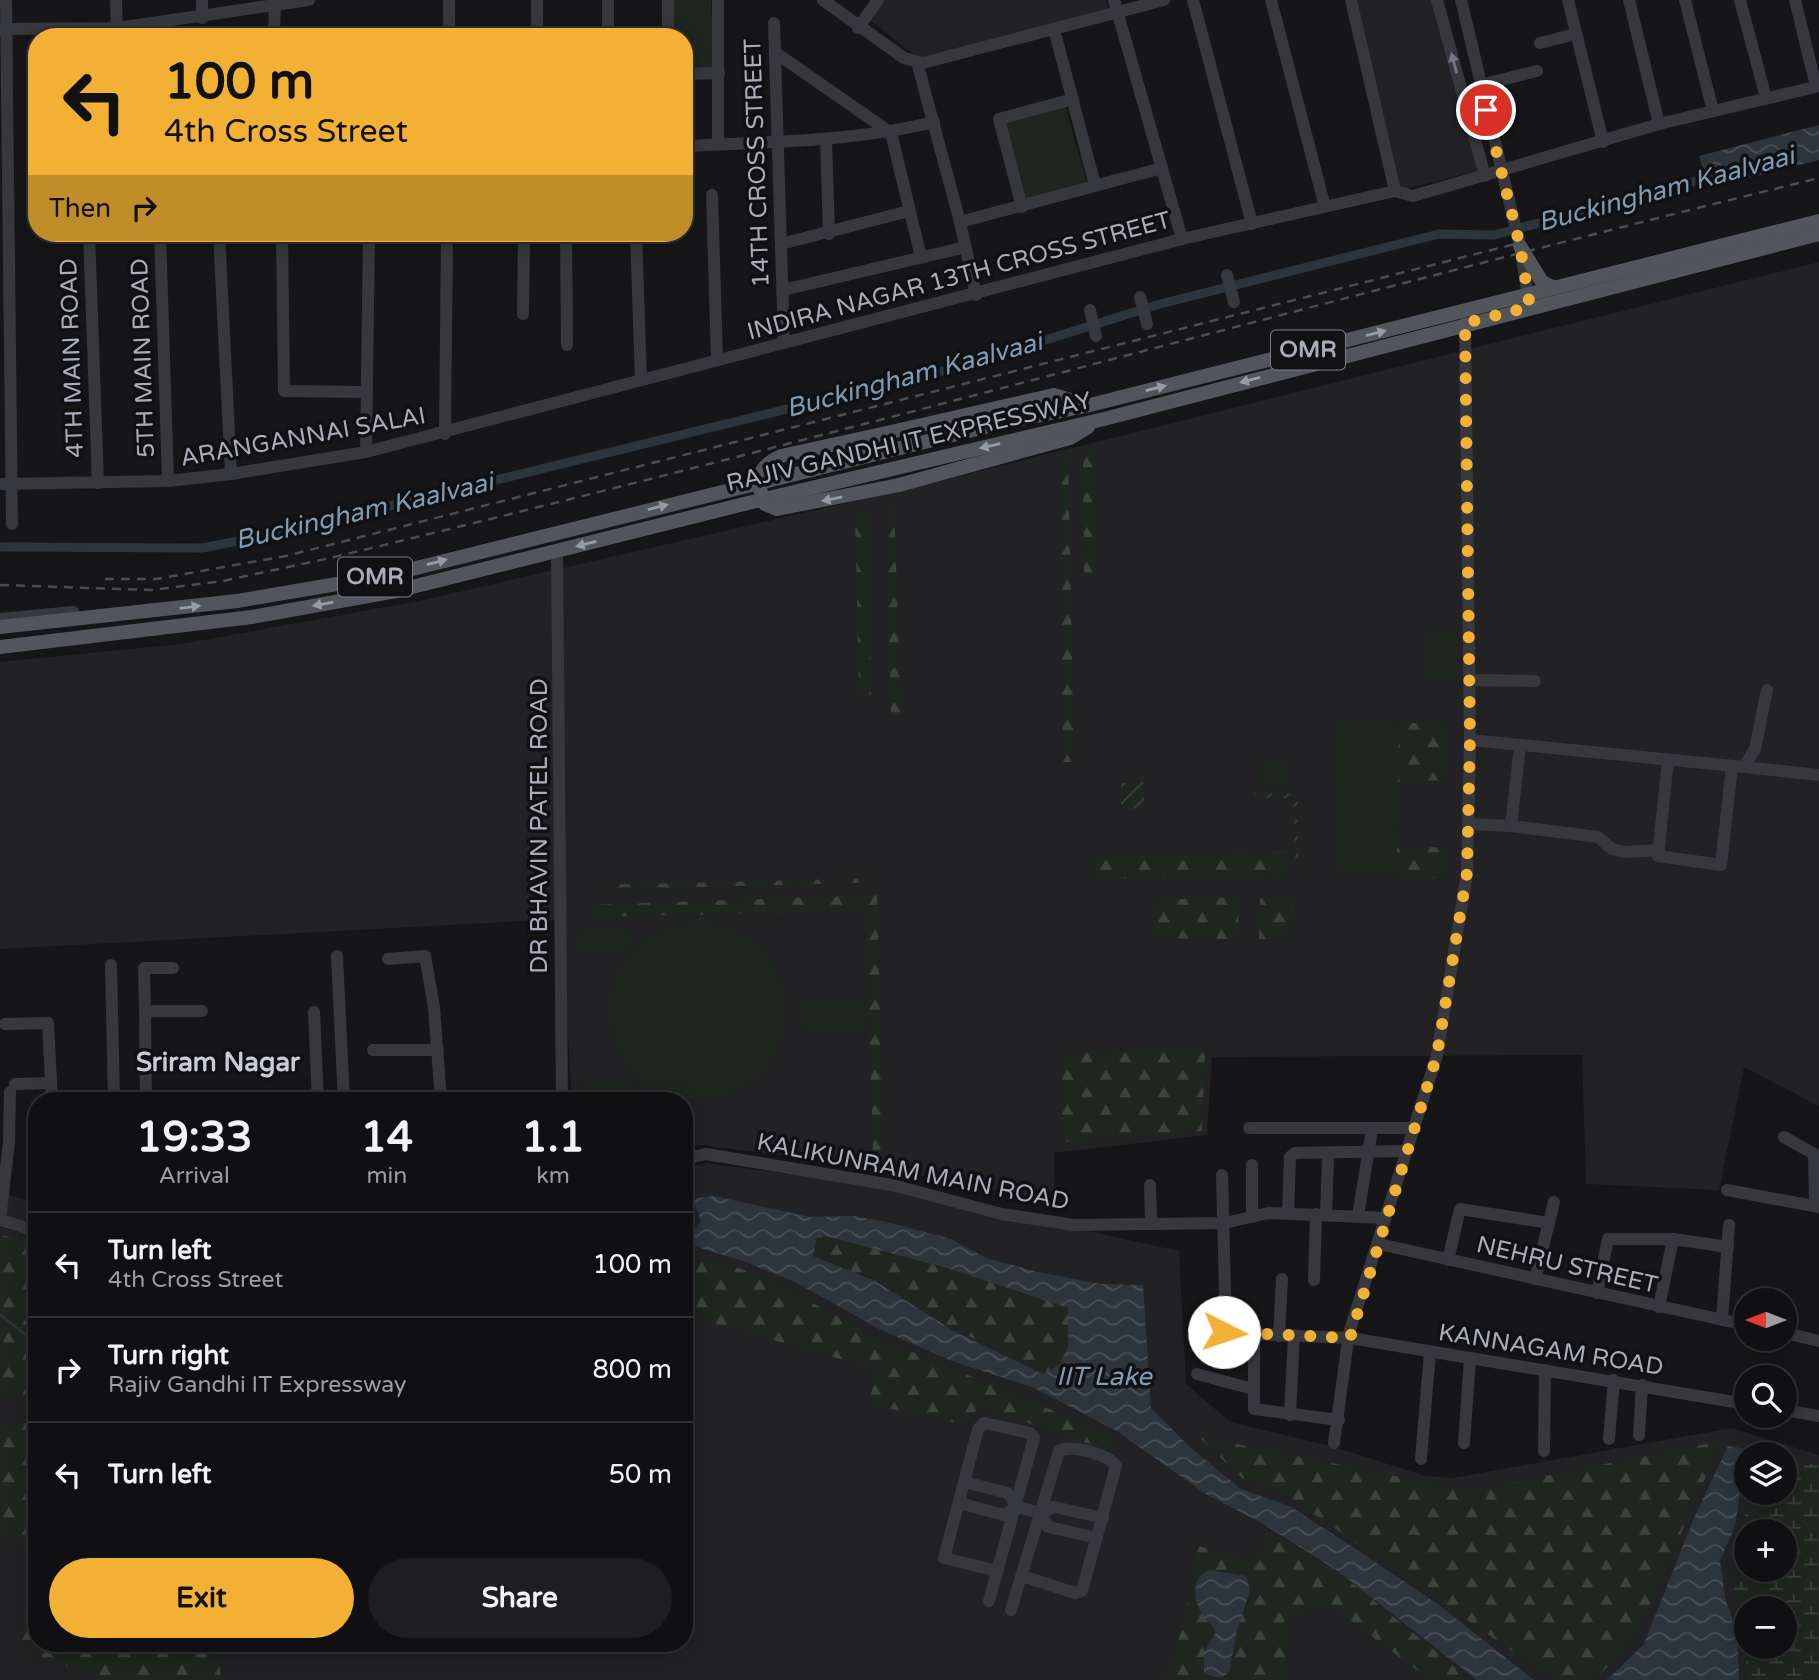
<!DOCTYPE html>
<meta charset="utf-8">
<style>
body{margin:0;font-family:"Varela Round",sans-serif;background:#1e1e20;color:#f1f3f6;height:100vh;display:flex;flex-direction:column;font-size:26px;white-space:nowrap}
*{box-sizing:border-box;margin:0}
p{font-size:23px;color:#9c9d9f}
.icon{flex:none;width:38px;height:38px;fill:none;stroke:currentColor;stroke-width:2;stroke-linecap:round;stroke-linejoin:round}
.map{position:relative;flex:1;overflow:hidden}
.sheet{position:absolute;left:28px;top:1092px;width:665px;height:560px;display:flex;flex-direction:column;background:#101012;border-radius:28px;box-shadow:0 4px 18px #0003,0 0 0 2px #303032}
.sheet>*{flex:none}
.banner{position:absolute;left:28px;top:28px;width:665px;height:214px;border-radius:28px;box-shadow:0 4px 18px #0003,0 0 0 2px #303032;background:#f2b134;color:#111;overflow:hidden}
.needle{width:46px;rotate:270deg}
.buttons{position:absolute;left:1734px;top:1288px;display:grid;gap:14px}
.buttons a{display:grid;place-items:center;width:63px;height:63px;border-radius:50%;background:#101012;box-shadow:0 4px 18px #0003,0 0 0 2px #303032;font-size:35px}
.pin{position:absolute;display:grid;place-items:center;width:60px;height:60px;color:#fff;margin:-30px;border:4px solid #fff;border-radius:50%;box-shadow:0 2px 7px #0007}
.me{position:absolute;width:77px;margin:-38px;rotate:94deg;stroke-linejoin:round;filter:drop-shadow(0 0 5px #0008)}
.turn{display:flex;align-items:center;gap:24px;height:147px;padding:0 21px;font-size:32px}
.turn .icon{width:91px;height:91px;stroke-width:2.5}
.turn b{display:block;font-size:49px;line-height:60px}
.then{display:flex;align-items:center;height:66px;padding:0 21px;background:#0003;gap:14px;font-size:26px}
.eta{display:flex;justify-content:space-evenly;align-items:center;height:119px;text-align:center}
.eta b{font-size:42px;font-weight:700;line-height:49px}
.cta{display:flex;gap:14px;margin-top:auto;padding:14px 21px}
.cta a{flex:1;height:80px;border-radius:42px;background:#f2b134;color:#111;font-size:28px;font-weight:700;line-height:80px;text-align:center}
.cta a+a{background:#1e1e20;color:#f1f3f6}
ul{padding:0;list-style:none}
li{display:flex;align-items:center;gap:21px;height:105px;padding:0 21px;border-top:2px solid #303032}
li div{flex:1}
li b{display:block;font-size:26px}
li em{font-style:normal}
.map>svg:first-child{display:block}
.built{fill:#222225;fill-rule:evenodd}
.green{fill:#1e261f}
.forest{fill:url(#forest-firs)}
.wetland{fill:url(#wetland-marsh);fill-rule:evenodd}
.garden{fill:url(#garden-furrows)}
.water{fill:url(#water-waves);fill-rule:evenodd}
.lines{fill:none;stroke-linecap:round;stroke-linejoin:round}
.stream{stroke:#2c353c;stroke-width:2.5}
.canal{stroke:#2c353c;stroke-width:9}
.minor{stroke:#37383d;stroke-width:12}
.major{stroke:#53555c;stroke-width:14}
.rail{stroke:#4a4c52;stroke-width:2.5;stroke-dasharray:9 7;stroke-linecap:butt}
.major-bridge{stroke:#53555c;stroke-width:14}
.oneway{fill:#757881}
.oneway2{fill:#979ba6}
.route{stroke:#f2b134;stroke-width:12;stroke-dasharray:0 21.6}
.labels{text-anchor:middle;dominant-baseline:central;stroke-width:7;stroke-linejoin:round;paint-order:stroke}
.shield{fill:#111113;stroke:#7b7e86;stroke-width:2}
.shield-label{font-size:23px;font-weight:bold;fill:#a8adb8}
.street-label{font-size:24px;fill:#a8adb8;stroke:#111113}
.water-label{font-size:26px;font-style:italic;fill:#7f9bb3;stroke:#111113}
.neighbourhood-label{font-size:26px;font-weight:bold;fill:#c9ccd4;stroke:#111113}
</style>
<div class="map">
<svg width="1819" height="1680" viewBox="0 0 1819 1680">
<defs>
<pattern id="forest-firs" width="22" height="20" patternUnits="userSpaceOnUse" patternTransform="scale(1.75)"><rect width="22" height="20" fill="#1e261f"/><path d="M5 1l3.5 6h-7zM16 11l3.5 6h-7z" fill="#3c433d"/></pattern>
<pattern id="wetland-marsh" width="20" height="14" patternUnits="userSpaceOnUse" patternTransform="scale(1.75)"><rect width="20" height="14" fill="#1e261f"/><path d="M1 5h8M5 5V1M11 12h8M15 12V8" fill="none" stroke="#3c433d"/></pattern>
<pattern id="garden-furrows" width="10" height="10" patternUnits="userSpaceOnUse" patternTransform="scale(1.75)"><rect width="10" height="10" fill="#1e261f"/><path d="M-1 1l2-2M0 10L10 0M9 11l2-2" fill="none" stroke="#3c433d"/></pattern>
<pattern id="water-waves" width="16" height="10" patternUnits="userSpaceOnUse" patternTransform="scale(1.75)"><rect width="16" height="10" fill="#2c353c"/><path d="M0 5q4-4 8 0t8 0" fill="none" stroke="#485056"/></pattern>
</defs>
<rect width="100%" height="100%" fill="#161618"/>
<g class="built">
<path d="M884 0H1106L1109 11 922 61 870 20Z"/>
<path d="M1351 0H1434L1480 170 1398 191Z"/>
<path d="M1819 262V1106L1744 1067 1719 1190 1586 1184 1582 1055 1212 1057 1207 1135 1054 1153 1055 1204 896 1170 702 1145 684 1147V1101H572L561 919 0 949V662L181 644 419 601 899 491Z"/>
<path d="M707 1163 892 1188 1179 1251 1186 1384 1230 1422 1334 1447 1426 1476 1453 1478 1732 1428 1819 1455V1680H0V1227L37 1237V1643H684V1168ZM1746 1454H1785V1493H1746ZM1746 1531H1785V1570H1746ZM1746 1608H1785V1647H1746Z"/>
<path d="M0 1193 37 1202V1227L0 1216Z"/>
</g>
<g class="green">
<path d="M673 0H711L714 70H684V37H672Z"/>
<path d="M1064 103 1087 182 1026 198 1004 119Z"/>
<rect x="1427" y="628" width="29" height="52"/>
<path d="M1333 722 1399 723 1397 876 1336 874Z"/>
<path d="M1287 761V784H1260V762Z"/>
<circle cx="698" cy="1011" r="89"/>
<path d="M629 930V951L577 952 576 931Z"/>
<path d="M864 1001 865 1029 801 1030V1002Z"/>
<path d="M630 1079 632 1101H586L584 1084Z"/>
</g>
<g class="forest">
<path d="M1087 446H1097L1099 574H1084L1083 460Z"/>
<path d="M1068 454 1074 762H1063L1060 455Z"/>
<path d="M886 503H894L901 715 891 716Z"/>
<path d="M868 510 871 695 859 696 855 512Z"/>
<path d="M1399 723H1447L1446 780 1398 782Z"/>
<path d="M1447 847 1444 879 1397 876V848Z"/>
<path d="M1289 852V876L1092 879V854Z"/>
<path d="M884 878V882L594 890V885Z"/>
<path d="M877 895 883 1156H873L866 911 591 917 590 905Z"/>
<path d="M1241 897 1236 939 1152 938 1151 900Z"/>
<path d="M1260 898H1294L1291 939H1259Z"/>
<path d="M1205 1050 1202 1131 1062 1142 1061 1053Z"/>
<path d="M818 1234 947 1268 1068 1308V1346L1061 1364 1043 1374 813 1256Z"/>
<path d="M0 1235 37 1243V1396H0Z"/>
<path d="M684 1249 767 1278 874 1336 1114 1436 1111 1451 980 1407 961 1424 869 1404 876 1369 684 1315Z"/>
<path d="M37 1420V1643H215L222 1680H107L17 1649 36 1557 0 1535V1425Z"/>
<path d="M1198 1436 1469 1491 1721 1441 1639 1631 1600 1675 1579 1680H1554L1288 1496 1242 1478Z"/>
<path d="M1266 1531 1341 1574 1471 1680H1430L1329 1604 1292 1616 1287 1680H1159C1181 1657 1193 1578 1198 1546L1257 1561Z"/>
</g>
<path class="wetland" d="M1785 1459 1819 1465V1680H1749L1733 1581 1749 1493H1785ZM1746 1531H1785V1570H1746ZM1746 1608H1785V1647H1746Z"/>
<g class="garden">
<path d="M1144 782V808L1121 809V783Z"/>
<path d="M1254 793 1297 794 1299 869H1296L1293 798H1254Z"/>
</g>
<g class="water">
<path d="M1819 125V160L1709 188 1699 156Z"/>
<path d="M714 1196 810 1217 853 1216 887 1222 951 1239 986 1258 1038 1272 1100 1284 1143 1285 1151 1408 1191 1448 1241 1489 1289 1506 1356 1549 1439 1605 1534 1680H1477L1336 1570 1260 1522 1207 1495 1117 1431 1032 1387 952 1361 881 1330 797 1283 746 1262 688 1244 686 1232 695 1230 701 1221 694 1202 697 1198ZM818 1234 947 1268 1068 1308V1346L1061 1364 1043 1374 952 1330 875 1281 813 1256Z"/>
<path d="M1728 1446 1747 1449 1735 1526 1720 1561 1725 1598 1737 1633 1739 1680H1607L1644 1644 1694 1518Z"/>
<path d="M1210 1570 1246 1576 1250 1591 1237 1630 1229 1672 1220 1678 1204 1674V1652L1216 1632C1213 1624 1206 1621 1202 1614 1193 1600 1191 1575 1210 1570Z"/>
</g>
<g class="lines">
<path class="stream" d="M0 1315 37 1343"/>
<path class="canal" d="M0 547 202 548 275 534 963 366 1160 304 1439 234 1494 235 1715 176"/>
<g class="minor">
<path d="M6 0 12 524"/>
<path d="M116 0 117 37"/>
<path d="M202 0V18"/>
<path d="M608 0V37"/>
<path d="M823 0 904 58 923 63 1164 0"/>
<path d="M1114 0 1182 239"/>
<path d="M1193 0 1252 224"/>
<path d="M1271 0 1325 207"/>
<path d="M1351 0 1395 191"/>
<path d="M1437 0 1485 176"/>
<path d="M1461 0 1520 246 1529 303"/>
<path d="M1568 0 1603 142"/>
<path d="M1629 0 1659 124"/>
<path d="M1685 0 1713 111"/>
<path d="M1740 0 1766 98"/>
<path d="M1795 0 1816 86"/>
<path d="M774 23 784 343"/>
<path d="M858 28 878 0"/>
<path d="M0 29 117 28 309 0"/>
<path d="M1054 29 1095 185"/>
<path d="M274 37 275 0"/>
<path d="M449 37V0"/>
<path d="M537 37V0"/>
<path d="M668 37V0"/>
<path d="M1540 43 1576 34"/>
<path d="M776 53 891 133 921 257"/>
<path d="M917 62 960 222 976 295"/>
<path d="M684 74 719 73"/>
<path d="M1480 85 1537 71"/>
<path d="M826 140 829 234"/>
<path d="M718 144V0"/>
<path d="M684 146C768 142 852 142 934 122"/>
<path d="M712 195 717 360"/>
<path d="M1022 207 999 119 1073 99"/>
<path d="M960 222 1162 168"/>
<path d="M89 233 98 483"/>
<path d="M160 233 168 481"/>
<path d="M219 233 231 474"/>
<path d="M282 233 284 391 367 392"/>
<path d="M566 233 567 345"/>
<path d="M636 233 641 380"/>
<path d="M781 244 909 211"/>
<path d="M1227 275 1234 302"/>
<path d="M783 290 966 247"/>
<path d="M1140 297 1147 324"/>
<path d="M1090 310 1096 336"/>
<path d="M523 314 524 233"/>
<path d="M445 434 447 233"/>
<path d="M366 452 369 233"/>
<path d="M0 484 168 481 231 474 366 452 1182 239 1395 191 1413 196 1659 124 1819 86"/>
<path d="M557 551 562 1101"/>
<path d="M0 619 73 612"/>
<path d="M1469 680 1535 681"/>
<path d="M1470 740 1744 767 1755 749 1767 690"/>
<path d="M1520 745 1511 826 1598 837 1612 849 1625 852 1659 850"/>
<path d="M1668 760 1658 856 1721 865 1732 766"/>
<path d="M1744 767 1819 775"/>
<path d="M1468 824 1511 826"/>
<path d="M337 956 344 1101"/>
<path d="M388 959 425 956 434 1007 441 1101"/>
<path d="M111 965 114 1101"/>
<path d="M145 1011 144 968H173"/>
<path d="M314 1012 318 1101"/>
<path d="M5 1024 48 1023 52 1101"/>
<path d="M373 1050H438"/>
<path d="M15 1084 51 1083"/>
<path d="M146 1101 145 1011H202"/>
<path d="M1249 1128H1413"/>
<path d="M1784 1137 1814 1154 1815 1205"/>
<path d="M684 1159 706 1154 892 1185 1002 1214 1074 1225 1225 1223 1268 1213 1385 1218"/>
<path d="M1252 1165V1217"/>
<path d="M1222 1175 1226 1333 1350 1338 1746 1404"/>
<path d="M1150 1185 1151 1224"/>
<path d="M1727 1190 1819 1207"/>
<path d="M1288 1213 1290 1157 1295 1153 1405 1151"/>
<path d="M1326 1214 1328 1159"/>
<path d="M1358 1216 1372 1129"/>
<path d="M0 1220 9 1142 10 1092"/>
<path d="M0 1220 37 1231"/>
<path d="M1379 1244 1746 1325"/>
<path d="M1448 1260 1460 1209 1549 1223"/>
<path d="M1535 1279 1554 1202"/>
<path d="M1314 1280 1316 1214"/>
<path d="M1597 1293 1608 1239H1673L1728 1247"/>
<path d="M1659 1307 1673 1239"/>
<path d="M1722 1320 1729 1225"/>
<path d="M1785 1333 1819 1341"/>
<path d="M1254 1334V1409L1339 1420"/>
<path d="M1279 1336 1282 1279"/>
<path d="M1197 1374 1253 1389"/>
<path d="M1785 1410 1819 1416"/>
<path d="M1290 1415 1294 1335"/>
<path d="M1639 1435 1642 1385"/>
<path d="M1609 1439 1614 1380"/>
<path d="M1334 1443 1349 1333 1437 1055 1467 873 1470 740 1465 323"/>
<path d="M1464 1443 1470 1358"/>
<path d="M1544 1451 1545 1370"/>
<path d="M1421 1459 1430 1352"/>
<path d="M964 1482 1008 1493 1017 1507 1041 1513 1054 1507 1103 1518"/>
<path d="M959 1503 1004 1515 1017 1507"/>
<path d="M1041 1513 1048 1527 1097 1538"/>
<path d="M989 1601 1034 1438 1030 1433 984 1423 978 1429 944 1558 998 1571"/>
<path d="M1011 1610 1059 1451C1071 1444 1108 1454 1116 1466L1082 1591 1075 1593 1022 1576"/>
</g>
<g class="major">
<path d="M1520 246 1542 282 1555 288"/>
<path d="M891 432 1054 395 1087 405"/>
<path d="M899 485 1070 438 1088 427"/>
<path d="M0 627 237 601 384 576 989 426 1090 405 1819 221"/>
<path d="M0 647 252 617 396 591 748 503 1104 419 1819 234"/>
</g>
<g class="rail">
<path d="M105 579H156L286 556 1523 242"/>
<path d="M0 585 151 590 223 581 330 558C828 439 1321 300 1819 178"/>
</g>
<path class="major-bridge" d="M891 432 781 456C757 467 755 480 765 504L777 509 899 485"/>
</g>
<defs><path id="oneway-solid" d="M-6-.8H1V-3.2L6.5 0L1 3.2V.8H-6Z" transform="scale(1.75)"/></defs>
<use class="oneway" href="#oneway-solid" transform="translate(1454 63) rotate(-105)"/>
<g class="oneway2">
<use href="#oneway-solid" transform="translate(1376 333) rotate(-14)"/>
<use href="#oneway-solid" transform="translate(1250 380) rotate(165)"/>
<use href="#oneway-solid" transform="translate(1156 388) rotate(-14)"/>
<use href="#oneway-solid" transform="translate(990 446) rotate(167)"/>
<use href="#oneway-solid" transform="translate(832 499) rotate(168)"/>
<use href="#oneway-solid" transform="translate(658 507) rotate(-14)"/>
<use href="#oneway-solid" transform="translate(586 544) rotate(166)"/>
<use href="#oneway-solid" transform="translate(437 562) rotate(-15)"/>
<use href="#oneway-solid" transform="translate(323 604) rotate(170)"/>
<use href="#oneway-solid" transform="translate(190 607) rotate(-7)"/>
</g>
<g class="lines">
<path class="route" d="M1224 1332 1350 1338 1437 1055 1467 873 1470 740 1465 323 1530 307 1520 246 1486 110"/>
</g>
<g class="labels">
<g class="shield">
<rect x="1271" y="330.5" width="74" height="39" rx="5"/>
<rect x="338" y="557.5" width="74" height="39" rx="5"/>
</g>
<g class="shield-label">
<text x="1308" y="350">OMR</text>
<text x="375" y="577">OMR</text>
</g>
<g class="street-label">
<text transform="translate(757 163) rotate(-92)">14TH CROSS STREET</text>
<text transform="translate(959 276) rotate(-15)">INDIRA NAGAR 13TH CROSS STREET</text>
<text transform="translate(72 358) rotate(-92)">4TH MAIN ROAD</text>
<text transform="translate(143 358) rotate(-92)">5TH MAIN ROAD</text>
<text transform="translate(303 437) rotate(-10)">ARANGANNAI SALAI</text>
<text transform="translate(909 442) rotate(-13)">RAJIV GANDHI IT EXPRESSWAY</text>
<text transform="translate(539 826) rotate(-90)">DR BHAVIN PATEL ROAD</text>
<text transform="translate(913 1172) rotate(11)">KALIKUNRAM MAIN ROAD</text>
<text transform="translate(1567 1265) rotate(13)">NEHRU STREET</text>
<text transform="translate(1551 1350) rotate(9)">KANNAGAM ROAD</text>
</g>
<g class="water-label">
<text transform="translate(1666 189) rotate(-15)">Buckingham Kaalvaai</text>
<text transform="translate(914 375) rotate(-15)">Buckingham Kaalvaai</text>
<text transform="translate(364 511) rotate(-13)">Buckingham Kaalvaai</text>
<text x="1104" y="1376">IIT Lake</text>
</g>
<g class="neighbourhood-label">
<text x="218" y="1062">Sriram Nagar</text>
</g>
</g>
</svg>
<div class="buttons">
<a><svg class="needle" viewBox="-14 -14 28 28"><path d="M0-13l5 13h-10z" fill="#e53935"/><path d="M0 13l5-13h-10z" fill="#9c9d9f"/></svg></a>
<a><svg class="icon" aria-label="search" viewBox="0 0 24 24"><circle cx="10" cy="10" r="6"/><path d="M15 15l6 6"/></svg></a>
<a><svg class="icon" aria-label="layers" viewBox="0 0 24 24"><path d="M12 4l9 5-9 5-9-5zM3 14l9 5 9-5"/></svg></a>
<a>+</a>
<a>−</a>
</div>
<div class="pin" style="left:1486px;top:110px;background:#d93025"><svg class="icon" aria-label="arrive" viewBox="0 0 24 24"><path d="M6 21V4h12l-3 4 3 4H6"/></svg></div>
<svg class="me" style="left:1224px;top:1332px" viewBox="-20 -20 40 40"><circle r="19" fill="#fff"/><path d="M0-13L10 11 0 6-10 11z" fill="#f2b134"/></svg>
<div class="banner">
<div class="turn"><svg class="icon" aria-label="left" viewBox="0 0 24 24"><path d="M17 20v-9H6M10 6l-5 5 5 5"/></svg><div><b>100 m</b>4th Cross Street</div></div>
<div class="then">Then<svg class="icon" aria-label="right" viewBox="0 0 24 24"><path d="M7 20v-9h11M14 6l5 5-5 5"/></svg></div>
</div>
<section class="sheet">
<div class="eta">
<div><b>19:33</b><p>Arrival</p></div>
<div><b>14</b><p>min</p></div>
<div><b>1.1</b><p>km</p></div>
</div>
<ul>
<li><svg class="icon" aria-label="left" viewBox="0 0 24 24"><path d="M17 20v-9H6M10 6l-5 5 5 5"/></svg><div><b>Turn left</b><p>4th Cross Street</p></div><em>100 m</em></li>
<li><svg class="icon" aria-label="right" viewBox="0 0 24 24"><path d="M7 20v-9h11M14 6l5 5-5 5"/></svg><div><b>Turn right</b><p>Rajiv Gandhi IT Expressway</p></div><em>800 m</em></li>
<li><svg class="icon" aria-label="left" viewBox="0 0 24 24"><path d="M17 20v-9H6M10 6l-5 5 5 5"/></svg><div><b>Turn left</b></div><em>50 m</em></li>
</ul>
<div class="cta"><a>Exit</a><a>Share</a></div>
</section>
</div>
